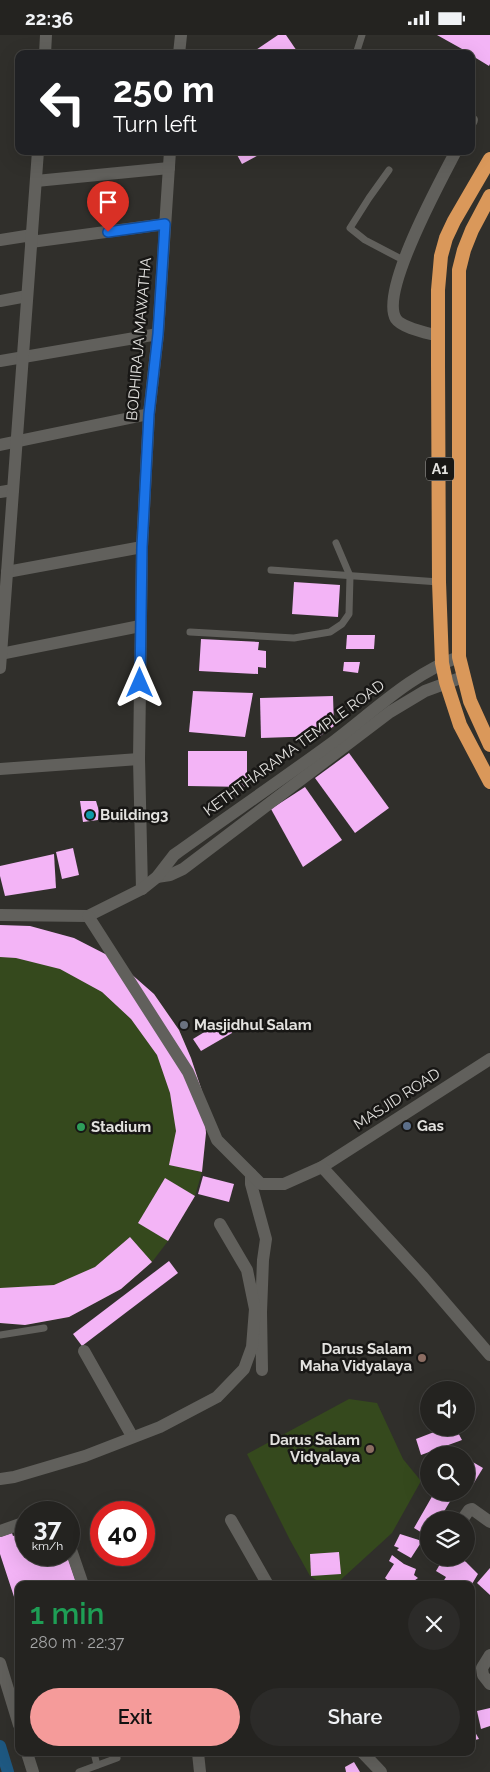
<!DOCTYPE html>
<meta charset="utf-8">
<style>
body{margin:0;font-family:Raleway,sans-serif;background:#2c2b29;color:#f1f3f6;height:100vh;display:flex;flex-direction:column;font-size:19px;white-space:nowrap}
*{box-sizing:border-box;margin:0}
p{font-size:16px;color:#a3a4a5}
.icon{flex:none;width:28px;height:28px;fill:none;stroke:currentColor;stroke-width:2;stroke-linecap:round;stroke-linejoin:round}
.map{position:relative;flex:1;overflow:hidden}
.side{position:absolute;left:15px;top:1546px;width:460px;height:175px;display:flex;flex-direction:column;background:#242320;border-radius:10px;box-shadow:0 5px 20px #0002,0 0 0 1px #41403e}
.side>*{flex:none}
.guide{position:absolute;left:15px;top:15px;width:460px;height:105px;border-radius:10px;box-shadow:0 5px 20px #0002,0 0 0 1px #41403e;background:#202124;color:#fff;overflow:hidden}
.fabs{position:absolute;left:420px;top:1346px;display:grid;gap:10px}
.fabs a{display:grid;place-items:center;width:55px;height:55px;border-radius:50%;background:#242320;box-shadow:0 5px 20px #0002,0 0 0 1px #41403e;font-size:25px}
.speed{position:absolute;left:15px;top:1466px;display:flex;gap:10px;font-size:25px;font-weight:700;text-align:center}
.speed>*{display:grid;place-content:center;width:65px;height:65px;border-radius:50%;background:#242320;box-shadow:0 5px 20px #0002,0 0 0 1px #41403e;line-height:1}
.speed small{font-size:12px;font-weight:400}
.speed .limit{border:8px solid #d22;background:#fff;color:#111}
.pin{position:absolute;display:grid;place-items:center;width:42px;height:42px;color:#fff;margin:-51px -21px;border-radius:50% 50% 50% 0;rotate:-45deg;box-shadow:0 0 5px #0007}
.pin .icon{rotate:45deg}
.me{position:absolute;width:55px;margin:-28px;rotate:0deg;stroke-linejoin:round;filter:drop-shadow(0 0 4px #0008)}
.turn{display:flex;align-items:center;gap:18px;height:105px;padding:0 15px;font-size:22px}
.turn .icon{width:65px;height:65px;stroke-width:2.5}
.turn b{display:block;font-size:35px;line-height:42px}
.round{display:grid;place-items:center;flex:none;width:52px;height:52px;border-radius:26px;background:#2c2b29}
.head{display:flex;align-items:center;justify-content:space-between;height:85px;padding:0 15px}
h1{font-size:30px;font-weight:600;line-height:38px;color:#1e9e55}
.primary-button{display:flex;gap:10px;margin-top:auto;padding:10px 15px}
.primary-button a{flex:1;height:58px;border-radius:30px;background:#f59b9a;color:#111;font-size:20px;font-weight:600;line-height:58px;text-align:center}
.primary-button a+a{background:#2c2b29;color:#f1f3f6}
.status{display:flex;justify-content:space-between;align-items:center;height:35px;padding:0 25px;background:#242320;direction:ltr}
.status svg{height:14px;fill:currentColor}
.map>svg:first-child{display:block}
.green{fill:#35491d}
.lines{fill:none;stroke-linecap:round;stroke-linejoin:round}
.canal{stroke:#1e5881;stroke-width:12}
.building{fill:#f3b4f6}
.service{stroke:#61605c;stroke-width:7}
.minor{stroke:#61605c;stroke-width:12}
.tertiary{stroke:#61605c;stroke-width:12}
.trunk{stroke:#da985a;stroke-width:14}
.route-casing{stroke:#114b97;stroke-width:12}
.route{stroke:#1a73e8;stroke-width:9}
.culture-dot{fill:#0f9aa8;stroke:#181715;stroke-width:2}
.worship-dot{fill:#6b7280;stroke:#181715;stroke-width:2}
.service-dot{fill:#5c6f8a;stroke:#181715;stroke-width:2}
.leisure-dot{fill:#2e9e5b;stroke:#181715;stroke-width:2}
.education-dot{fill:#8d6e63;stroke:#181715;stroke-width:2}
.labels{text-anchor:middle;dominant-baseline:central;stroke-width:5;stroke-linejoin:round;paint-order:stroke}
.shield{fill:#181715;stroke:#a6a5a2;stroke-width:1}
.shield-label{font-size:14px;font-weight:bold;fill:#e3e2df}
.street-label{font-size:15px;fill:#e3e2df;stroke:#181715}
.poi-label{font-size:15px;font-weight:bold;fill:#e3e2df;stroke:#181715;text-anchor:start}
</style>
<div class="status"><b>22:36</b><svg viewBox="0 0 49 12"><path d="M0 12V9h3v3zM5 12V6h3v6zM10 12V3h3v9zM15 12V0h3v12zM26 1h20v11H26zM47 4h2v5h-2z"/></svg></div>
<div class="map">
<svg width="490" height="1737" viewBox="0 0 490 1737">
<rect width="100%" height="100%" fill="#302f2b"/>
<g class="green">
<path d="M0 890 154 959 179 995 191 1023 202 1056 206 1098 202 1137 195 1161 168 1206 152 1227 121 1254 69 1282 25 1290 0 1288Z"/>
<path d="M349 1364 377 1368 403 1424 421 1446 392 1498 335 1550H324L310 1541 290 1505 247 1419Z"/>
</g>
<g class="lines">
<path class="canal" d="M0 1711 8 1737"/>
</g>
<g class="building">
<path d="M278 0H286L299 19H250Z"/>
<path d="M437 0H490V29L489 31 471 20V19Z"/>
<path d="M235 116H266L242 129Z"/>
<path d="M294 547 340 550 338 582 292 579Z"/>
<path d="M347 600H375L374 614H346Z"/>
<path d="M201 604 259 607 258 615 266 616V633L258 632V639L199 636Z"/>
<path d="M344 627H360L358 638 343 636Z"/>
<path d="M193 656 253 658 245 702 189 697Z"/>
<path d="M333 661 334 691 320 701 261 703 260 663Z"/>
<path d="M188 716H247V752L188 751Z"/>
<path d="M349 718 389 773 355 798 315 743Z"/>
<path d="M305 752 342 805 303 832 271 774Z"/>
<path d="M80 766H96L99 776 98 785 83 787Z"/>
<path d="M73 813 79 840 62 844 56 817Z"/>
<path d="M54 819 56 853 5 861 0 841V831Z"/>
<path d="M0 890 30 891 74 903 113 923 154 959 179 995 191 1023 202 1056 206 1098 202 1137 169 1130 176 1096 170 1058 157 1020 131 984 102 957 60 934 16 923 0 922Z"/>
<path d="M224 985 232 998 201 1016 193 1004Z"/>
<path d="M203 1141 234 1149 229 1167 198 1159Z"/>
<path d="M165 1143 195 1161 168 1206 138 1188Z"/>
<path d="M130 1202 152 1227 121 1254 69 1282 25 1290 0 1288V1253L54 1250 95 1232Z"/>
<path d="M169 1226 178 1238 82 1311 73 1299Z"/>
<path d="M447 1392H455L462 1405 421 1420 416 1404Z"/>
<path d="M466 1423 483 1433 469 1456 466 1454Z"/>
<path d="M434 1458H455L439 1485H429V1502L414 1493Z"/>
<path d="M26 1497V1520H67L77 1550H19L18 1574 0 1519V1502L12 1498 13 1501Z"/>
<path d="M400 1499 422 1506 411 1523 397 1515 399 1513 394 1511Z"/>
<path d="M339 1517 341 1539 311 1541 310 1519Z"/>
<path d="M392 1520 404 1529 416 1534 414 1540 418 1543 408 1550H393L385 1543 394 1529 389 1526Z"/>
<path d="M440 1522H454L445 1526 453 1530 458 1522 466 1527 478 1539 472 1549 468 1547 466 1550H441L446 1542 436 1536 443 1524Z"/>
<path d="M490 1533V1560L477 1548Z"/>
<path d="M490 1673V1691L481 1694 477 1676Z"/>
<path d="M471 1690 479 1704 471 1706Z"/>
<path d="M354 1727 360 1737H346L345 1732Z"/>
</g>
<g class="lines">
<g class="service">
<path d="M356 19 362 0"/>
<path d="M389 135 369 163 350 193 365 205 405 226"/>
<path d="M271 535 439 547"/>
<path d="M190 597 294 603 330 597 342 589 349 579 350 541 336 508"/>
<path d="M0 1300 44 1293"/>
<path d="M94 1718 97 1730"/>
<path d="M79 1737 117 1723"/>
</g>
<g class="minor">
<path d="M471 87 472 85"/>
<path d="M36 146 169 133"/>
<path d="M0 205 32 200"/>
<path d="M31 207 165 189"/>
<path d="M0 266 27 261"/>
<path d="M438 301C428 298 402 293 396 284 379 257 441 145 456 116"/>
<path d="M0 326 158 299"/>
<path d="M0 410 149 379"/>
<path d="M0 457 13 455"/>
<path d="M7 537 142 512"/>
<path d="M0 619 140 591"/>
<path d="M0 734 139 724"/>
<path d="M251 1139V1149L266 1204 263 1225 261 1277 262 1335"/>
<path d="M84 1316 132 1401"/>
<path d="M0 1444 14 1442 85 1421 160 1392 217 1362 244 1334 252 1312 255 1274 247 1235 220 1189"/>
<path d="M51 1478H55"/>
<path d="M231 1485 268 1550"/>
<path d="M462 1485 469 1475 472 1474 490 1487"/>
<path d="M0 1496 26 1487"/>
<path d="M69 1509 83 1550"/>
<path d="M490 1620 482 1633 483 1640 490 1649"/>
<path d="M0 1628 19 1690"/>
<path d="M27 1718 33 1737"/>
<path d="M198 1718 200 1737"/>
<path d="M363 1718 381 1737"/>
</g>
<g class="tertiary">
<path d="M45 19 46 0"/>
<path d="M179 19 181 0"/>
<path d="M0 633 38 116"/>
<path d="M157 842 170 840 183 834 390 677 425 656 463 642"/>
<path d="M142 854 139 724 142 512 149 379 158 299 170 116"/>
<path d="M0 880 88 881 142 854 157 842 174 820C227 782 281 745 333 707 372 678 412 638 459 622"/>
<path d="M88 881 188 1037 217 1105 261 1149H284L322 1132 490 1024"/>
<path d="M322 1132 422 1241 490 1320"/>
</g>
<g class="trunk">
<path d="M490 124 454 186 446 203 441 221 438 255V330L439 547 442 628 446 647 460 690 490 747"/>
<path d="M490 161 472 195 464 215 459 235V622L470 666 490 710"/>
</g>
</g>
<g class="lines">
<defs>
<path id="route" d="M108 197 165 189 158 299 149 379 142 512 140 648"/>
</defs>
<use href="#route" class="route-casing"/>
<use href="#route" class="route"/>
</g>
<circle class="culture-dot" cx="90" cy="780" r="5"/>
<circle class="worship-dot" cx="184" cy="990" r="5"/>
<circle class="service-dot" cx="407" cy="1091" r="5"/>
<circle class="leisure-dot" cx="81" cy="1092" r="5"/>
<g class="education-dot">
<circle cx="422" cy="1323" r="5"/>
<circle cx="370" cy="1414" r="5"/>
</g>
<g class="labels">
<rect class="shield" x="426" y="422.5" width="28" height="23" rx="4"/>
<g class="shield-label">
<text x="440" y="434">A1</text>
</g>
<g class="street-label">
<text transform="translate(139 304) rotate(-85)">BODHIRAJA MAWATHA</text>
<text transform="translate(294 713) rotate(-36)">KETHTHARAMA TEMPLE ROAD</text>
<text transform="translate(397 1064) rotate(-33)">MASJID ROAD</text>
</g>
<g class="poi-label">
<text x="100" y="780">Building3</text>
<text x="194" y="990">Masjidhul Salam</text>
<text x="417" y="1091">Gas</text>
<text x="91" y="1092">Stadium</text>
<text x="412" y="1314" text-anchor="end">Darus Salam<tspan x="412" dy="17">Maha Vidyalaya</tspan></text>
<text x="360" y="1405" text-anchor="end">Darus Salam<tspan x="360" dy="17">Vidyalaya</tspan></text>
</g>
</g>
</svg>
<div class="fabs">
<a><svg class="icon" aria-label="sound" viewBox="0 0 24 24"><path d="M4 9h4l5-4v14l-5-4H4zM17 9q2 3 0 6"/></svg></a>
<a><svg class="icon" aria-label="search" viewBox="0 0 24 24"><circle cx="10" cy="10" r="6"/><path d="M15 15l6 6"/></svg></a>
<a><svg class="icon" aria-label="layers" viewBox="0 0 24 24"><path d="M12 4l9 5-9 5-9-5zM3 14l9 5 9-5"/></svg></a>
</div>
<div class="speed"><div>37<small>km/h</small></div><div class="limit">40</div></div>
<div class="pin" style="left:108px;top:197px;background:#d93025"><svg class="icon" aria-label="arrive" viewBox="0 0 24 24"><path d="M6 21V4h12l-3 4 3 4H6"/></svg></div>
<svg class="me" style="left:140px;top:648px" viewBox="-20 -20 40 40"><path d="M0-17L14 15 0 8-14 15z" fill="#1a73e8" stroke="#fff" stroke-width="4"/></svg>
<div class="guide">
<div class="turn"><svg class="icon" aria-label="left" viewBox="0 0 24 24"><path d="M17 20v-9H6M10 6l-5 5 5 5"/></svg><div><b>250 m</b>Turn left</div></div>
</div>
<section class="side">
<div class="head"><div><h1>1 min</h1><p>280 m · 22:37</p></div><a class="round"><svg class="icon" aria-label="close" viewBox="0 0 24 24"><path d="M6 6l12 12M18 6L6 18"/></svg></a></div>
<div class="primary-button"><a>Exit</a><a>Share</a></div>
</section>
</div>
